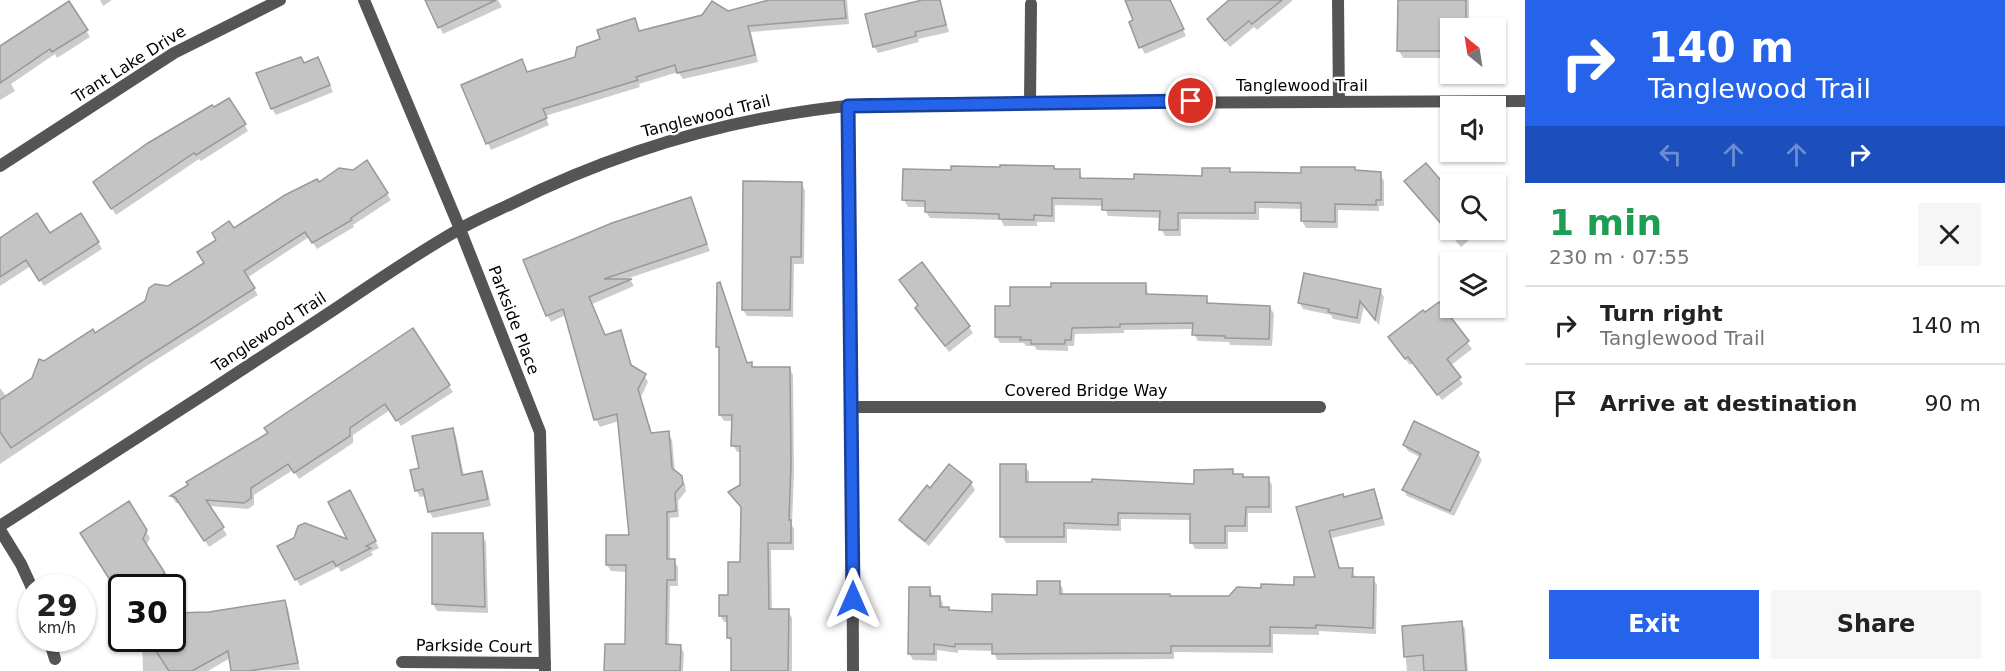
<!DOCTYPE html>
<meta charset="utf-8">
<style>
body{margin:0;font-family:"DejaVu Sans",sans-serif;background:#f6f6f6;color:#222;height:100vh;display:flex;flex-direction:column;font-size:22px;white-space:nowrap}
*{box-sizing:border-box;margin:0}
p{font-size:20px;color:#767676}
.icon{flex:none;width:33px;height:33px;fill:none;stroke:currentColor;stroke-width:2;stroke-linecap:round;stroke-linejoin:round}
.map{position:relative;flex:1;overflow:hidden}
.details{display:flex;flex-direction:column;background:#fff;width:480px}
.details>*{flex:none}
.banner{background:#2563eb;color:#fff;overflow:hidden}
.needle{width:39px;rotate:330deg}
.buttons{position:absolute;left:1440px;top:18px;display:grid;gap:12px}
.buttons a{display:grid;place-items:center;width:66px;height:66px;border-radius:0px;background:#fff;box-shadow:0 2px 4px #0004;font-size:30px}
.speed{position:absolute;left:18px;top:574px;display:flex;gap:12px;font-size:30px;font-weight:700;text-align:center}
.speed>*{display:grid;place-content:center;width:78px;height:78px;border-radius:50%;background:#fff;box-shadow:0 2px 4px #0004;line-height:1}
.speed small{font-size:15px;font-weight:400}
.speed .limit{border:3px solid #111;border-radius:9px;background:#fff;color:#111}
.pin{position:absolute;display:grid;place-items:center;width:51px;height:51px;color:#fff;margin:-26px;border:3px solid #fff;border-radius:50%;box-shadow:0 2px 6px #0007}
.me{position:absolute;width:66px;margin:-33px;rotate:0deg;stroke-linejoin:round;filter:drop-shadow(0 0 4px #0008)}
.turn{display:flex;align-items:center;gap:21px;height:126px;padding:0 24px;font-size:27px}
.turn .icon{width:78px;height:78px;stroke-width:2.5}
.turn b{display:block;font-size:42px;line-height:51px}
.lanes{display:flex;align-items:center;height:57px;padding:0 24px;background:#0003;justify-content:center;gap:30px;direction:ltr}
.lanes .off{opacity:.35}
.round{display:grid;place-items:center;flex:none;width:63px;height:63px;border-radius:0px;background:#f6f6f6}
.summary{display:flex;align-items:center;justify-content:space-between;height:102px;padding:0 24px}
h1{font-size:36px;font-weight:700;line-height:45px;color:#1e9e55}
.primary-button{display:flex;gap:12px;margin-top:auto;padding:12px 24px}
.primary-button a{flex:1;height:69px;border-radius:0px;background:#2563eb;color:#fff;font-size:24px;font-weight:700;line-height:69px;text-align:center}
.primary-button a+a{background:#f6f6f6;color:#222}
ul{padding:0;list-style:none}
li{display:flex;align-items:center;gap:18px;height:78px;padding:0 24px;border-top:2px solid #e0e0e0}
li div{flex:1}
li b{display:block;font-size:22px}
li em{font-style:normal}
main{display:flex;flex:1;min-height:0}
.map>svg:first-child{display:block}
.shadow{fill:#0003}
.building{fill:#c4c4c4;stroke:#999;stroke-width:1.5}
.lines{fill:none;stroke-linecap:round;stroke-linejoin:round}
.minor{stroke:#555;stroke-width:12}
.route-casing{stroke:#184099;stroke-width:15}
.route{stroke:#2563eb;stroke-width:10}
.labels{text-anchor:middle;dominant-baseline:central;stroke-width:4.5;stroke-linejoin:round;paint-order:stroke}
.street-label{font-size:16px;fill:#000;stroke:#fff}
</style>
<main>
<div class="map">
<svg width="1525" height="671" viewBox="0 0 1525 671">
<rect width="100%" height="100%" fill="#fff"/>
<g class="shadow">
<path d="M100 0H112L103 6Z"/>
<path d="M427 0H498L502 7 443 34Z"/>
<path d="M770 0H847L849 24 751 32 758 62 683 79 678 72 639 84 640 87 545 116 549 125 491 150 462 86 527 73 576 58 634 20 639 32 728 12Z"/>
<path d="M928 0H940L949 32 918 39 919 42 878 53 874 46Z"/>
<path d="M1126 0H1169L1186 36 1145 54 1141 47 1135 21Z"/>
<path d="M1232 0H1292V1L1257 30 1254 27 1230 47 1208 19Z"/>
<path d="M1399 0H1469V28H1450V58H1403L1399 51Z"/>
<path d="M69 3 90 37 57 58 55 54 11 84 15 91 0 100V48Z"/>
<path d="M304 65 322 66 333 92 276 115 272 109Z"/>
<path d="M229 100 248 131 201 161 199 159 116 215 99 190Z"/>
<path d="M366 162 391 200 353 225 354 227 317 249 309 237 247 278 258 295 145 367 0 464V388L7 397 34 379 44 363 95 335 205 263 233 230 318 184 353 171Z"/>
<path d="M1229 170 1231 173 1303 174 1356 172 1380 174 1384 181V206H1379V211L1338 210V228H1306L1302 221V209L1259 208V220L1181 219V236H1165L1161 229V218L1108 216 1104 206 1055 205V222H1037V226H1004L1001 220 930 218 926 212V207H908L904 200 1055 171H1079L1083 180 1204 178Z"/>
<path d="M801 184 805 190 804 264H794L793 317 747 316 743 310Z"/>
<path d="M1450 185V230H1481L1461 247 1410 188H1446Z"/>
<path d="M691 199 710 251 623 280 631 281 634 286 592 304 605 336 620 332 633 368 644 375 648 382 641 397 652 434 668 433 672 440 675 472 685 484 686 491 678 501 679 517 670 518V561H674L678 567V586H670L669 646H680L684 653 683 671H605L627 646V572L611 571 607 565 631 537 619 421 600 427 596 420 566 315 551 322 547 315Z"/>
<path d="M49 235 98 242 102 249 44 286 31 266 0 286V240Z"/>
<path d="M901 281 969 327 973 333 949 352 921 315 919 307Z"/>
<path d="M719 284 748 364H751L753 368H789L793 375 794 472 792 525 794 529V550H771L772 611H788L792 618V671H732V644L729 638V622H724L720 615 742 564V509L730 492 742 486V452H737L733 445V421H724L720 415V351L718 347Z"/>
<path d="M1145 284 1149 296 1206 298 1210 305 1270 307 1274 314 1272 346 1230 345 1229 342 1198 341 1194 334V329L1124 330V333L1075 334 1074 346H1068V351L1037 350 1034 346H1026L1024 343H1000L996 336 1012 308Z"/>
<path d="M1380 290 1384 297 1379 325 1364 306 1360 324 1333 319 1331 315 1303 309 1299 302Z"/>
<path d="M1438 304 1472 349 1450 366 1463 384 1442 400 1413 363 1410 365 1394 344Z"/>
<path d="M449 386 453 392 401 426 390 410 353 435V443L299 479 293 470 254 495V505L248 509 209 506 227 535 209 547 180 503H176L172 497 269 434Z"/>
<path d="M1415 423 1478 454 1482 460 1454 516 1407 496 1404 490 1420 457 1408 451 1404 445Z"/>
<path d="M452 430 456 436 464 476 481 473 485 479 491 506 433 518 429 511 426 496 420 497 416 490Z"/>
<path d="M1025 466 1029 472V484L1195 486 1232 471 1235 476H1242L1244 478H1268L1272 485V513H1248V532H1228V549H1195L1192 543V520L1121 519V531L1067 529V543H1006L1002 536Z"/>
<path d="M971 483 975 490 929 546 905 527 901 520 930 490Z"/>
<path d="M1373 491 1377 498 1385 525 1332 538 1340 569 1352 570 1356 578 1373 579 1377 585 1376 634 1319 631V635L1273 634V653L1174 652V659L997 660 994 651 958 650V653L937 650V661L913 660 909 653 930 589 933 597H940L943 604V609L950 612 994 613 1038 596 1059 582 1063 589V595L1230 597 1262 589 1295 587 1317 578 1298 508Z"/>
<path d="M353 499 379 548 371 552 373 555 341 572 338 567 300 586 279 547 350 542Z"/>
<path d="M129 503 150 538 146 546 167 580 155 588H122V597L85 540Z"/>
<path d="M482 535 486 542 488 613 437 611 433 604Z"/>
<path d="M284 602 288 608 300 670 233 671 230 658 208 671H143L142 639H172L209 614Z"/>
<path d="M1461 622 1465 629 1468 671H1407L1403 627Z"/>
</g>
<g class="building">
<path d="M425 0H496L438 28Z"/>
<path d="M769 0H844L846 18 748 26 755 55 677 73 675 65 636 77 638 80 543 109 547 118 486 144 461 85 522 59 527 72 575 57 577 47 600 39 597 30 635 18 639 31 702 15 712 1 728 11Z"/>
<path d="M922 0H940L946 25 915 32 916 36 873 47 865 14Z"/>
<path d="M1125 0H1170L1184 29 1139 48 1129 22 1133 20Z"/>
<path d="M1229 0H1282L1252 24 1249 21 1225 41 1207 19Z"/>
<path d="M1398 0H1466V28H1450V51H1397Z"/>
<path d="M69 1 88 30 52 52 50 49 0 83V46Z"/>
<path d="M301 57 304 63 318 57 330 85 271 109 256 73Z"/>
<path d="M229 98 246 124 196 155 194 153 111 209 93 182 148 143 212 105 214 107Z"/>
<path d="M367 160 388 193 351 218 352 220 312 243 305 232 244 271 255 288 141 361 11 448 0 432V400L32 378 39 359 44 361 93 329 95 333 145 301 149 288 155 284 168 286 204 263 197 252 216 240 212 233 229 221 234 228 285 195 317 179 319 182 339 168 353 170Z"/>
<path d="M1426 163 1450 191V234L1404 181Z"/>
<path d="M1000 165 1054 166V169H1080V178L1134 179V174L1202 176V168H1230V172L1301 173V167H1355V170L1381 172V200H1376V205L1335 204V222L1301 221V203L1255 202V213H1178V230H1159L1160 211 1102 210V199L1052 198V216L1034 215V220L999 219V214L925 212V201L902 200 903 169 951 170V166L1000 167Z"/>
<path d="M743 181 802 182 801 257H791L790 310H742Z"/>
<path d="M691 197 707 244 604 279H632L589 297 605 335 621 330 631 365 646 374 638 389 651 433 669 431 672 468 682 476 683 484 675 493 676 511 667 512V559H675V580H667L666 644 681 645 680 671H604L605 644H625L626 565H606V535H629L617 414 594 420 563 309 546 316 523 260 612 223Z"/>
<path d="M37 213 50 233 81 213 99 242 39 281 26 260 0 277V238Z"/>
<path d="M922 262 970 326 945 346 915 308 918 305 899 280Z"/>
<path d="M1304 273 1381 289 1375 320 1360 301 1357 318 1328 312 1329 309 1298 303Z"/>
<path d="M720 282 747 363 752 362V367H790L791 464 789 520H791V543H768L769 609H789L788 671H731V638H727V616H719V595H728V562H740L741 507 728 492 740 485V446H731L732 415H719V347H716L717 283Z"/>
<path d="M1051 283H1146V294L1207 296V303L1270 306 1269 339 1225 338V336L1192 335 1193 323 1120 324V327L1072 328 1071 340H1065V344H1031V340H1020L1021 337H995V306H1010V287H1051Z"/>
<path d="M1439 302 1469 341 1447 359 1461 377 1437 395 1408 357 1405 359 1388 337 1423 310 1425 312Z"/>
<path d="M413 328 450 385 396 421 385 404 350 428V436L294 473 288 464 251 488V498L244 503 206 500 224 527 204 541 175 497 170 496 188 485 186 482 268 433 264 428Z"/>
<path d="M1414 421 1479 452 1450 511 1402 490 1421 454 1403 445Z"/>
<path d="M453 428 462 475 482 471 488 499 428 512 423 489 415 491 410 470 419 468 412 436Z"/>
<path d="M949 464 972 482 925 541 899 520 927 485 930 488Z"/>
<path d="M1000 464H1026V482H1092V479L1194 484V470L1233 469V474H1243V477H1269V507H1246L1245 526H1225V543H1190V514L1118 513V525L1064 523V537H1000Z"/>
<path d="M1374 489 1382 518 1329 531 1339 568H1353L1352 577H1374L1373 628 1316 625V628L1270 627V646H1171V653L992 654V644H955V647L934 644V654H908L909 587H930V596H940V607H949V610L992 612V594L1037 595V581H1060V594H1170V596H1229L1237 587 1261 588V584L1294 585V577H1315L1296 507 1343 494 1344 497Z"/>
<path d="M350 490 376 541 366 546 371 548 336 566 333 561 295 580 277 546 294 538 298 526 305 523 347 539 328 502Z"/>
<path d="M129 501 147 530 143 539 165 573 141 588H115L80 533Z"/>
<path d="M432 533H483L485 607 432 604Z"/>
<path d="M285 600 298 663 249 671H231L228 651 192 671H169L148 639H172V613L209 612Z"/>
<path d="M1462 621 1466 671H1424L1423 655 1404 657 1402 626Z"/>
</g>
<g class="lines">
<g class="minor">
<path d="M364 0 460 229 540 432 545 671"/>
<path d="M1338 0 1339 102"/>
<path d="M1030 102 1031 4"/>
<path d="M848 106 852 407 853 671"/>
<path d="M0 166 174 53 280 0"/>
<path d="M852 407H1320"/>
<path d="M0 526C96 464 193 402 289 339 346 303 400 263 458 230 475 220 494 212 511 204 624 148 744 114 869 104L1525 101"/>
<path d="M0 530 21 564 32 588"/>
<path d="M49 639 55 659"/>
<path d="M402 662 545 663"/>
</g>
</g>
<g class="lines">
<defs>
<path id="route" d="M853 599 848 106 1191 101"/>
</defs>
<use href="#route" class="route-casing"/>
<use href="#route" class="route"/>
</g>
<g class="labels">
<g class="street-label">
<text transform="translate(129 64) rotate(-32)">Trant Lake Drive</text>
<text x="1302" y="85">Tanglewood Trail</text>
<text transform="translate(706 116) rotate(-14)">Tanglewood Trail</text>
<text transform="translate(514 320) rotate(69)">Parkside Place</text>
<text transform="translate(269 332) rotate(-33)">Tanglewood Trail</text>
<text x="1086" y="390">Covered Bridge Way</text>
<text transform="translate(474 646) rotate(1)">Parkside Court</text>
</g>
</g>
</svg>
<div class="buttons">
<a><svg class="needle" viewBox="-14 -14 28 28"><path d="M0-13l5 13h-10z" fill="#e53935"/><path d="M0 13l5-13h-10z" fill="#767676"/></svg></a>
<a><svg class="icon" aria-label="sound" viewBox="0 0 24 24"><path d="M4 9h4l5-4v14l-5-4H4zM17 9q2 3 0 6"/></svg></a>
<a><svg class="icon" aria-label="search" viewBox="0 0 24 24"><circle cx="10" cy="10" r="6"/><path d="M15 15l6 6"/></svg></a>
<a><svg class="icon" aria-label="layers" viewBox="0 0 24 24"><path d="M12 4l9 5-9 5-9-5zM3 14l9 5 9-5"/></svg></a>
</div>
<div class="speed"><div>29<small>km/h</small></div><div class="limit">30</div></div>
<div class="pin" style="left:1191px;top:101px;background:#d93025"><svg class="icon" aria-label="arrive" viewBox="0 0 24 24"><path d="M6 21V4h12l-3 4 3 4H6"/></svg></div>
<svg class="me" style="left:853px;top:599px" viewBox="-20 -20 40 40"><path d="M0-17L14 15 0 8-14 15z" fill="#2563eb" stroke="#fff" stroke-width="4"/></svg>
</div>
<section class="details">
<div class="banner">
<div class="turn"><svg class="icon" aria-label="right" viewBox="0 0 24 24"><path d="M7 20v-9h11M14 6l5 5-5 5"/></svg><div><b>140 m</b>Tanglewood Trail</div></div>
<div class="lanes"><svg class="icon off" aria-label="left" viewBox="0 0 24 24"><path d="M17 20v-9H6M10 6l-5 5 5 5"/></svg><svg class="icon off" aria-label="ahead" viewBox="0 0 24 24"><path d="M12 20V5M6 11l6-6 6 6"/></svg><svg class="icon off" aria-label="ahead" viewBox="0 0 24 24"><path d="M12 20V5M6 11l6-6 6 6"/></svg><svg class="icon" aria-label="right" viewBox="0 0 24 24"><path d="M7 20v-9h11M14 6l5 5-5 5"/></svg></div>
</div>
<div class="summary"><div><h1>1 min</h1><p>230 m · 07:55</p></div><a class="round"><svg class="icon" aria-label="close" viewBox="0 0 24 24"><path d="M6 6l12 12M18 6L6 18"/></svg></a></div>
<ul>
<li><svg class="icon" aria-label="right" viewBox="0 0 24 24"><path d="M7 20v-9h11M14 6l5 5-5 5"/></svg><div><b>Turn right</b><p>Tanglewood Trail</p></div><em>140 m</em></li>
<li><svg class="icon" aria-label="arrive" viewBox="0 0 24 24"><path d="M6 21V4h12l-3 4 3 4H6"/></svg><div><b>Arrive at destination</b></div><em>90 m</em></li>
</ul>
<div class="primary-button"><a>Exit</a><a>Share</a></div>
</section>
</main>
